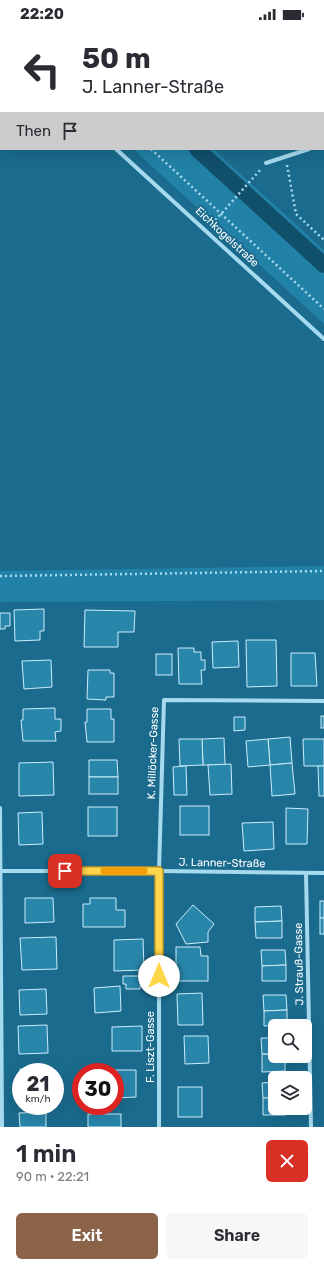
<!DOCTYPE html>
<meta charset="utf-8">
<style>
body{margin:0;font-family:Rubik,sans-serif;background:#f7f7f7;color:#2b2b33;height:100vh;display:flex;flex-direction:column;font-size:15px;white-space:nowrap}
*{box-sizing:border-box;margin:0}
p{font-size:13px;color:#7c7c81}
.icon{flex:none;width:22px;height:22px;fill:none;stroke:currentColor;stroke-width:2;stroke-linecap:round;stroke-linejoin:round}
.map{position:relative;height:1099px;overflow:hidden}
.details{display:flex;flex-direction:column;background:#fff;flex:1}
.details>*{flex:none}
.top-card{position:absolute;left:0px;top:0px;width:324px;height:122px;box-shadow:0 4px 16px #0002;background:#fff;color:#2b2b33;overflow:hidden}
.fabs{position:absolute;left:268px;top:991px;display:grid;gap:8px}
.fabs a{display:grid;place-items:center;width:44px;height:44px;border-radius:6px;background:#fff;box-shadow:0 4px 16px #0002;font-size:20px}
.speed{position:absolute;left:12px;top:1035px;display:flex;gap:8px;font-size:20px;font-weight:700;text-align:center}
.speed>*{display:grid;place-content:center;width:52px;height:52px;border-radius:50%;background:#fff;box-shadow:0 4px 16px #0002;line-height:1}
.speed small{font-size:10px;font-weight:400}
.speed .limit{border:6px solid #d22;background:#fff;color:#111}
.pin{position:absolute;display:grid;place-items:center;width:34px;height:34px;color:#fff;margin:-17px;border-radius:8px;box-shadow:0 2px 6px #0006}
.me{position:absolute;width:44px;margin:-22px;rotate:0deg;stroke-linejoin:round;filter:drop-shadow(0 0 3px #0008)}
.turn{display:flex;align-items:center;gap:14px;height:84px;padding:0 16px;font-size:18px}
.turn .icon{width:52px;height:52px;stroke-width:2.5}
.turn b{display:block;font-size:28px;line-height:34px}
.then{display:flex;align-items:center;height:38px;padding:0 16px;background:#0003;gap:8px;font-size:15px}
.round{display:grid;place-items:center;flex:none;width:42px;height:42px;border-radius:6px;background:#f7f7f7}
.head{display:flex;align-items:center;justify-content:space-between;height:68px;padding:0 16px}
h1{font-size:24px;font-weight:600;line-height:30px}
.action{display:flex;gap:8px;margin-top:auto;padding:8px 16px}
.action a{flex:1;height:46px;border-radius:6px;background:#8a6349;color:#fff;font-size:16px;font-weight:600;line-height:46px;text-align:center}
.action a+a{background:#f7f7f7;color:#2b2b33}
.status{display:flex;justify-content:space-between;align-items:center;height:28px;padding:0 20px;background:#fff;direction:ltr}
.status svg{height:11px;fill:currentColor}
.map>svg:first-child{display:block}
.green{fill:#2281a6}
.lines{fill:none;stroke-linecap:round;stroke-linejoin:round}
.canal{stroke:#11506b;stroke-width:16}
.building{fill:#2886ab;stroke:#ccedfa}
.path{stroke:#a6daee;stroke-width:2.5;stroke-dasharray:2 3;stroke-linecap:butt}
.minor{stroke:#a6daee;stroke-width:4}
.route-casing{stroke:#a68a30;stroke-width:10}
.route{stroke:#ffd54a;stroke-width:7}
.slow{stroke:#f59e0b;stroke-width:7}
.labels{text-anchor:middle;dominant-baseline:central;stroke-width:4;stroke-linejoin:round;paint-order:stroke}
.street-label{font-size:11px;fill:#fff;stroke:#1a6b8d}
</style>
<div class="status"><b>22:20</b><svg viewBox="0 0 49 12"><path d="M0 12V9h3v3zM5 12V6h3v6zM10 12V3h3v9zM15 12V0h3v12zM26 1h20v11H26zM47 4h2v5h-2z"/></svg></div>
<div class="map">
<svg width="324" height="1099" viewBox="0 0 324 1099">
<rect width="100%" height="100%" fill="#1a6b8d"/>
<g class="green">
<path d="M133 121H213L324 222V296Z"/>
<path d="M324 538V572L0 574V543Z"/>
</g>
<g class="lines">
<g class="canal">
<path d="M62 0 63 1"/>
<path d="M197 121 324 237"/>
</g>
</g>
<g class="building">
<path d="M296 0H324V18L323 1Z"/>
<path d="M44 581V603H40V612L15 613 14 582Z"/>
<path d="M85 582 135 583 134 604H118V619H84Z"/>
<path d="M0 585H10V598H5V601H0Z"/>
<path d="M246 612H276L277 658 247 659Z"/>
<path d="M238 613 239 639 213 640 212 614Z"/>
<path d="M178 620H194V624H201V632H205V642H201L202 656H179Z"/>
<path d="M291 625H315L317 658H291Z"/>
<rect x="156" y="626" width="16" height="21"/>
<path d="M51 632 52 659 24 661 22 633Z"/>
<path d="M88 642H110V645H114V669H106V672L87 671Z"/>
<path d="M55 680V691H61V703L55 704 56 713H23L21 692H23V681Z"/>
<path d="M87 681H111V691H114V714H87L85 694H87Z"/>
<rect x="321" y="688" width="3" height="12"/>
<path d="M234 689H245V702L234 703Z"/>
<path d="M290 709 292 735 270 737 268 711Z"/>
<path d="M224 710 225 737H203L202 711Z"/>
<path d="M179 711H202L203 737 180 738Z"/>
<path d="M268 711 270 737 248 739 246 713Z"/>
<path d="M303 711H324V738H304Z"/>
<path d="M89 732H117L118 749H89Z"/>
<path d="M53 734 54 767 19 768V735Z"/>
<path d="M292 735 295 766 272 768 270 737Z"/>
<path d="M231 736 232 766 210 767 208 737Z"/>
<path d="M186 738 187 767H174L173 739Z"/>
<path d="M318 738H324V768H319Z"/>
<rect x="89" y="749" width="29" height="17"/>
<rect x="180" y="778" width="29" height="29"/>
<rect x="88" y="779" width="29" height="29"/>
<path d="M286 780 308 781 307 816H286Z"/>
<path d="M42 784 43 816 19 817 18 785Z"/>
<path d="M273 794 274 821 244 823 242 795Z"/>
<path d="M25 870H53L54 894 25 895Z"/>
<path d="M90 870H116V882H125V899H83V876H90Z"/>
<rect x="320" y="873" width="4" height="17"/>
<path d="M193 877 214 896 208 904V914L186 916 176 896Z"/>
<path d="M281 878 282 893 255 894V879Z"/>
<rect x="320" y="890" width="4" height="16"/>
<path d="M282 893V910H256L255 894Z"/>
<path d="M56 909 57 941 22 942 20 910Z"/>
<path d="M143 911 144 942 114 943V912Z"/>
<path d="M176 919H200L201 928H208V953H176Z"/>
<path d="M261 922H285L286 937 262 938Z"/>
<path d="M286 937V953H262V938Z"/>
<path d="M123 948H141L140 961H126V956H123Z"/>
<path d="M120 958 121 983 95 985 94 960Z"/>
<path d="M46 961 47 986 20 987 19 962Z"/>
<path d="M202 965 203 997H178L177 966Z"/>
<path d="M263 967H286L287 982 264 983Z"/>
<path d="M287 982V997L264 998V983Z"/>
<path d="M47 997 48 1025 19 1026 18 998Z"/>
<path d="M142 998V1023H112V999Z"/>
<path d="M184 1008H208L209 1035 185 1036Z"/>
<path d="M261 1010H275V1026H262Z"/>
<path d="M262 1026 285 1028V1043L262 1044Z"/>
<path d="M47 1040V1044H21V1067L20 1041Z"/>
<path d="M106 1042H136V1069L115 1070V1044H106Z"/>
<path d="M275 1054V1070H263L262 1055Z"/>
<rect x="178" y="1059" width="24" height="30"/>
<path d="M263 1070H275V1080H285V1087H263Z"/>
<path d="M46 1084V1099H20L19 1085Z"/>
<rect x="88" y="1086" width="33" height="13"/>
</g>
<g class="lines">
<g class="path">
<path d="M19 0 20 1"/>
<path d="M151 121 324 281"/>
<path d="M287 137 296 186 324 212"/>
<path d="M212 196 261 141"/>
<path d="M0 548 324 543"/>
</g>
<g class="minor">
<path d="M0 17 1 18"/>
<path d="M323 116H324"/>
<path d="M116 121 324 311"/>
<path d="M266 135 309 121"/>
<path d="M0 780 2 1099"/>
<path d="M0 843H159L324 845"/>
<path d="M306 845 311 1099"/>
<path d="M159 1099V843L164 672 324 673"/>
</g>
</g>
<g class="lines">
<defs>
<path id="route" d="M65 843H159V948"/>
</defs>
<use href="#route" class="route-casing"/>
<use href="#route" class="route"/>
<path class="slow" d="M104 843H144"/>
</g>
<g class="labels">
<g class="street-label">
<text transform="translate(227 209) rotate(43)">Eichkogelstraße</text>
<text transform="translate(153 725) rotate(-88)">K. Millöcker-Gasse</text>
<text transform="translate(222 835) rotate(1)">J. Lanner-Straße</text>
<text transform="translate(299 936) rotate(-91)">J. Strauß-Gasse</text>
<text transform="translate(150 1019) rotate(-90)">F. Liszt-Gasse</text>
</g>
</g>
</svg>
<div class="fabs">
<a><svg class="icon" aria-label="search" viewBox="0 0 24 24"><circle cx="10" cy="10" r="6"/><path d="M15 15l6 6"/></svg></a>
<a><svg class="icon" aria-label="layers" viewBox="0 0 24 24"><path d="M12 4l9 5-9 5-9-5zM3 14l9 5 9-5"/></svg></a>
</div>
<div class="speed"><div>21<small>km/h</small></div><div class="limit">30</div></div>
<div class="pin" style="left:65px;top:843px;background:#d93025"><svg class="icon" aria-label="arrive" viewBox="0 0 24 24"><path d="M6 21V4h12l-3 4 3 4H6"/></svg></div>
<svg class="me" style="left:159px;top:948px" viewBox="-20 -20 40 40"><circle r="19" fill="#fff"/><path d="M0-13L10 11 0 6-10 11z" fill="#ffd54a"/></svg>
<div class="top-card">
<div class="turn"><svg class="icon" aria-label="left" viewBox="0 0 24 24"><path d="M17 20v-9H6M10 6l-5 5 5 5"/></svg><div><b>50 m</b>J. Lanner-Straße</div></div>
<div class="then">Then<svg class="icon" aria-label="arrive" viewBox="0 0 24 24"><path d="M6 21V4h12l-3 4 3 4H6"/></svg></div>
</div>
</div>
<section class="details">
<div class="head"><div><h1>1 min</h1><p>90 m · 22:21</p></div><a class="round" style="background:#d93025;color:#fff"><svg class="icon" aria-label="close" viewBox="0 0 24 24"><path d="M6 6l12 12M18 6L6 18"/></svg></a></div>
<div class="action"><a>Exit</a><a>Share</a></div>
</section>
